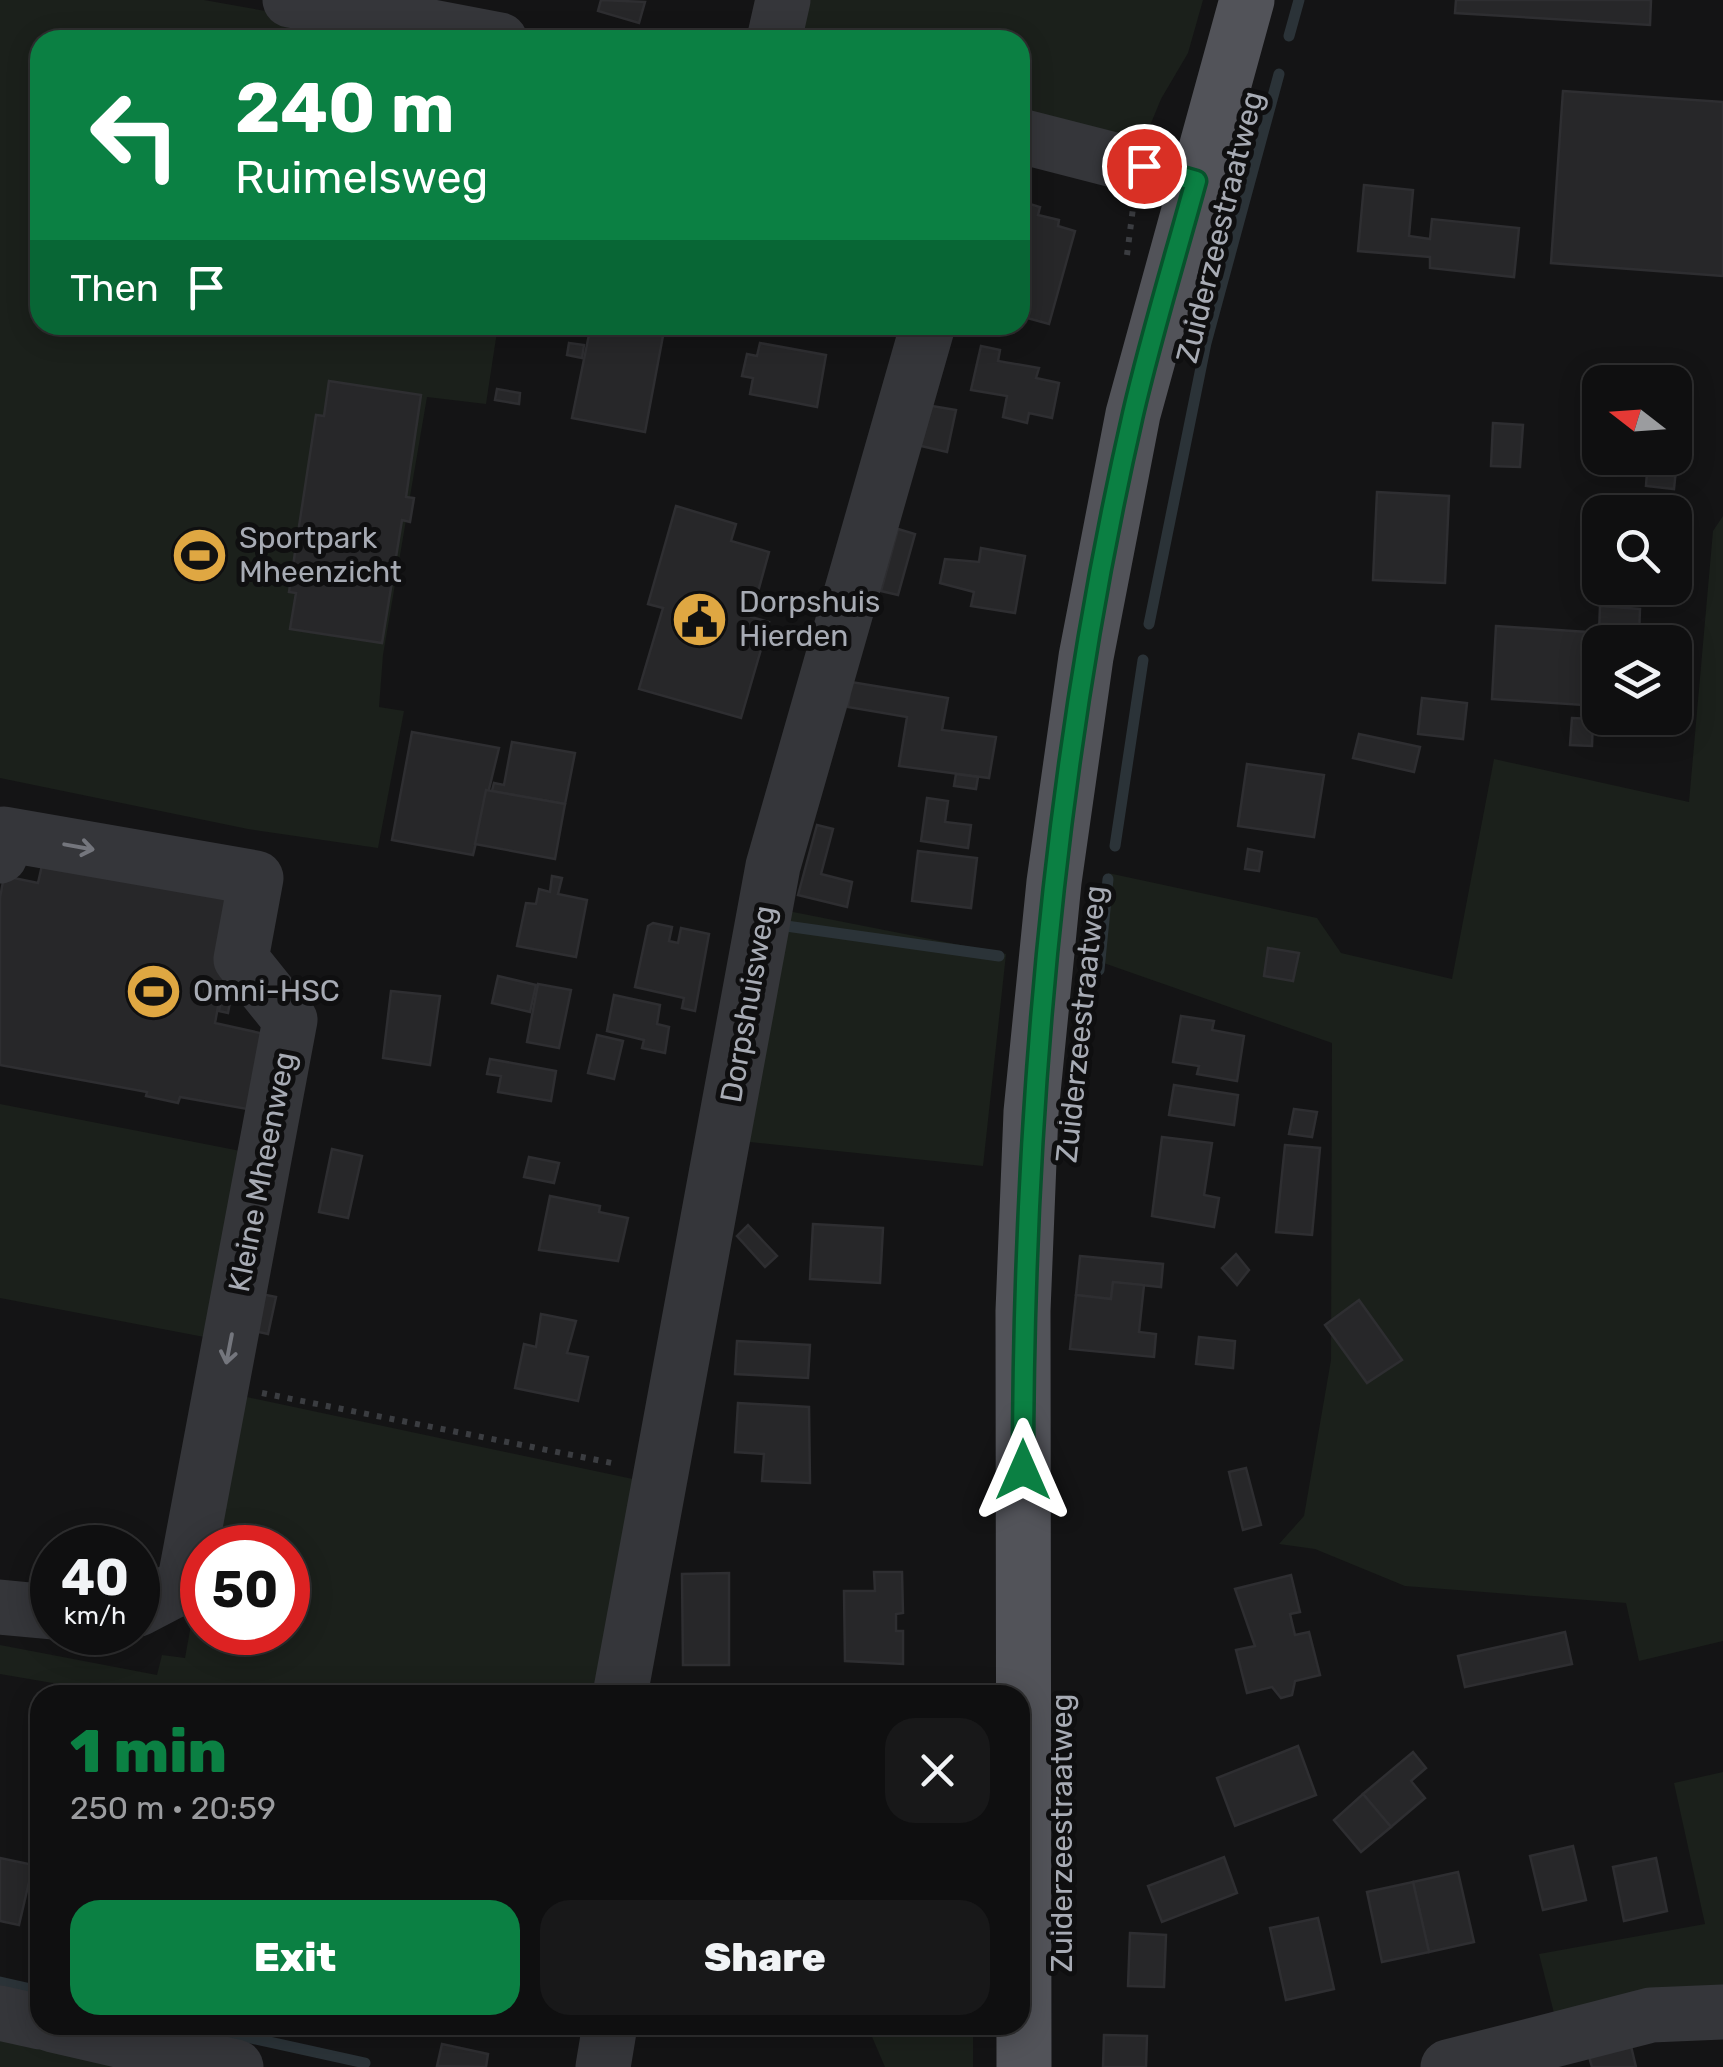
<!DOCTYPE html>
<meta charset="utf-8">
<style>
body{margin:0;font-family:Rubik,sans-serif;background:#181819;color:#f1f3f6;height:100vh;display:flex;flex-direction:column;font-size:38px;white-space:nowrap}
*{box-sizing:border-box;margin:0}
p{font-size:32px;color:#9b9c9f}
.icon{flex:none;width:55px;height:55px;fill:none;stroke:currentColor;stroke-width:2;stroke-linecap:round;stroke-linejoin:round}
.map{position:relative;flex:1;overflow:hidden}
.side{position:absolute;left:30px;top:1685px;width:1000px;height:350px;display:flex;flex-direction:column;background:#0f0f10;border-radius:30px;box-shadow:0 5px 25px #0003,0 0 0 2px #2f2f30}
.side>*{flex:none}
.top-card{position:absolute;left:30px;top:30px;width:1000px;height:305px;border-radius:30px;box-shadow:0 5px 25px #0003,0 0 0 2px #2f2f30;background:#0b8043;color:#fff;overflow:hidden}
.needle{width:65px;rotate:287deg}
.tools{position:absolute;left:1582px;top:365px;display:grid;gap:20px}
.tools a{display:grid;place-items:center;width:110px;height:110px;border-radius:20px;background:#0f0f10;box-shadow:0 5px 25px #0003,0 0 0 2px #2f2f30;font-size:50px}
.speed{position:absolute;left:30px;top:1525px;display:flex;gap:20px;font-size:50px;font-weight:700;text-align:center}
.speed>*{display:grid;place-content:center;width:130px;height:130px;border-radius:50%;background:#0f0f10;box-shadow:0 5px 25px #0003,0 0 0 2px #2f2f30;line-height:1}
.speed small{font-size:25px;font-weight:400}
.speed .limit{border:15px solid #d22;background:#fff;color:#111}
.pin{position:absolute;display:grid;place-items:center;width:85px;height:85px;color:#fff;margin:-42px;border:5px solid #fff;border-radius:50%;box-shadow:0 2px 10px #0007}
.me{position:absolute;width:110px;margin:-55px;rotate:0deg;stroke-linejoin:round;filter:drop-shadow(0 0 8px #0008)}
.turn{display:flex;align-items:center;gap:35px;height:210px;padding:0 40px;font-size:45px}
.turn .icon{width:130px;height:130px;stroke-width:2.5}
.turn b{display:block;font-size:70px;line-height:85px}
.then{display:flex;align-items:center;height:95px;padding:0 40px;background:#0003;gap:20px;font-size:38px}
.round{display:grid;place-items:center;flex:none;width:105px;height:105px;border-radius:30px;background:#181819}
.head{display:flex;align-items:center;justify-content:space-between;height:170px;padding:0 40px}
h1{font-size:60px;font-weight:800;line-height:75px;color:#0b8043}
.primary-button{display:flex;gap:20px;margin-top:auto;padding:20px 40px}
.primary-button a{flex:1;height:115px;border-radius:30px;background:#0b8043;color:#fff;font-size:40px;font-weight:800;line-height:115px;text-align:center}
.primary-button a+a{background:#181819;color:#f1f3f6}
.map>svg:first-child{display:block}
.green{fill:#1b201b}
.lines{fill:none;stroke-linecap:round;stroke-linejoin:round}
.stream{stroke:#2b3338;stroke-width:11}
.building{fill:#272729;stroke:#2e2e31;stroke-width:2.5}
.path{stroke:#3b3d41;stroke-width:6;stroke-dasharray:5 8;stroke-linecap:butt}
.minor{stroke:#35363a;stroke-width:55}
.major{stroke:#525359;stroke-width:55}
.oneway{stroke:#74767d}
.route-casing{stroke:#07532c;stroke-width:25}
.route{stroke:#0b8043;stroke-width:18}
.labels{text-anchor:middle;dominant-baseline:central;stroke-width:10;stroke-linejoin:round;paint-order:stroke}
.street-label{font-size:30px;fill:#a7abb4;stroke:#0f0f10}
.poi-label{font-size:30px;fill:#a7abb4;stroke:#0f0f10;text-anchor:start}
</style>
<div class="map">
<svg width="1723" height="2067" viewBox="0 0 1723 2067">
<rect width="100%" height="100%" fill="#141415"/>
<g class="green">
<path d="M0 0H204L427 40H40V325H498L486 404 427 397 383 655 379 707 404 711 378 848 248 829 0 778Z"/>
<path d="M794 0H1203L1188 53 1161 99 1142 145 1020 119V40H785Z"/>
<path d="M1723 516V1641L1639 1661 1626 1603 1405 1586 1315 1549 1279 1544 1304 1516 1331 1360 1332 1043 1098 961 1108 873 1317 918 1341 953 1452 979 1494 759 1689 802 1713 531Z"/>
<path d="M788 911 1006 954 983 1166 740 1141Z"/>
<path d="M0 1104 256 1154 220 1340 0 1298Z"/>
<path d="M233 1394 647 1482 611 1695H123L0 1674V1645L157 1675 162 1655 185 1658 202 1564V1632H288V1548L205 1547Z"/>
<path d="M1723 1772V1996L1555 2017 1539 1954 1705 1924 1674 1783Z"/>
<path d="M867 2025H973V2067H885Z"/>
<path d="M0 2029 167 2067H0Z"/>
</g>
<g class="lines">
<g class="stream">
<path d="M1289 36 1299 0"/>
<path d="M1149 624 1206 343 1279 74"/>
<path d="M1115 846 1143 660"/>
<path d="M779 925 999 956"/>
<path d="M1093 969 1099 970 1108 879"/>
<path d="M0 1982 40 1991"/>
<path d="M192 2025 365 2063"/>
</g>
</g>
<g class="building">
<path d="M601 0 645 2 639 23 598 11Z"/>
<path d="M1456 0H1651L1650 25 1455 13Z"/>
<path d="M1563 91 1723 102V276L1551 263Z"/>
<path d="M1364 185 1413 190 1409 236 1430 239 1432 219 1519 228 1514 277 1430 268V257L1358 251Z"/>
<path d="M1020 201 1040 207 1038 215 1059 220 1058 226 1075 231 1049 324 1020 316Z"/>
<path d="M591 325H665L645 432 572 418Z"/>
<path d="M812 325H838L836 334 812 330Z"/>
<path d="M569 343 584 345 582 358 567 355Z"/>
<path d="M760 343 826 355 817 407 750 394 753 378 742 376 747 354 757 356Z"/>
<path d="M981 346 1000 350 998 361 1039 368 1036 378 1059 383 1052 418 1029 413 1027 423 1003 417 1007 396 971 390Z"/>
<path d="M329 381 421 395 406 497 414 498 410 522 402 520 382 643 290 629 296 593 289 592 316 415 324 416Z"/>
<path d="M1675 388 1684 389 1674 489 1646 486 1648 458H1675Z"/>
<path d="M497 389 520 393 519 404 495 400Z"/>
<path d="M926 405 956 410 947 452 917 445Z"/>
<path d="M1493 423 1523 425 1520 467 1491 466Z"/>
<path d="M1377 492 1449 496 1445 583 1373 580Z"/>
<path d="M676 506 736 524 731 541 769 552 751 617 769 622 741 718 639 689 663 608 648 604Z"/>
<path d="M898 529 915 534 898 595 881 591Z"/>
<path d="M981 548 1025 556 1015 613 971 606 974 592 940 583 945 559 979 562Z"/>
<path d="M1600 606 1640 609 1639 636 1599 633Z"/>
<path d="M1496 626 1587 632 1583 705 1492 699Z"/>
<path d="M851 682 948 698 942 730 996 737 989 778 899 766 907 717 848 707Z"/>
<path d="M1422 698 1467 703 1463 739 1418 734Z"/>
<path d="M1572 718 1593 719 1592 746 1570 745Z"/>
<path d="M412 732 499 748 473 855 392 840Z"/>
<path d="M1359 734 1420 747 1414 772 1353 758Z"/>
<path d="M512 742 575 753 565 804 492 791 494 783 504 785Z"/>
<path d="M1247 764 1324 775 1314 837 1238 826Z"/>
<path d="M956 774 978 777 976 789 954 786Z"/>
<path d="M486 790 565 804 555 859 475 844Z"/>
<path d="M927 798 948 801 945 822 971 825 968 848 921 841Z"/>
<path d="M817 825 833 829 821 874 852 882 847 907 798 895Z"/>
<path d="M1248 849 1262 852 1259 871 1245 869Z"/>
<path d="M918 851 977 858 971 908 912 901Z"/>
<path d="M43 861 229 896 234 920 215 1023 278 1037 264 1112 180 1097 178 1103 146 1096 147 1092 0 1065V898L4 876 38 883Z"/>
<path d="M552 876 562 878 558 894 587 900 576 957 517 946 526 903 536 904 539 889 550 892Z"/>
<path d="M653 923 672 927 669 941 678 943 681 928 709 934 695 1011 682 1008 684 998 635 987 648 926Z"/>
<path d="M1268 948 1299 953 1293 981 1264 976Z"/>
<path d="M498 976 536 985 530 1012 492 1003Z"/>
<path d="M538 984 571 990 559 1048 527 1042Z"/>
<path d="M223 990 232 991 228 1013 219 1011Z"/>
<path d="M391 991 440 996 430 1065 383 1058Z"/>
<path d="M614 995 660 1005 657 1024 669 1027 665 1053 642 1048 644 1040 607 1031Z"/>
<path d="M1181 1016 1214 1021 1212 1030 1244 1036 1237 1081 1197 1074 1199 1066 1173 1062Z"/>
<path d="M597 1035 623 1041 614 1079 588 1073Z"/>
<path d="M490 1059 556 1071 551 1101 498 1092 501 1076 487 1074Z"/>
<path d="M1174 1085 1238 1095 1234 1125 1169 1115Z"/>
<path d="M1294 1109 1317 1112 1312 1137 1289 1134Z"/>
<path d="M1162 1137 1212 1143 1204 1195 1219 1198 1214 1227 1152 1216Z"/>
<path d="M1285 1145 1320 1148 1312 1235 1276 1232Z"/>
<path d="M332 1149 362 1156 348 1218 319 1212Z"/>
<path d="M529 1157 559 1163 554 1183 524 1177Z"/>
<path d="M550 1196 600 1206 599 1212 628 1218 618 1261 539 1250Z"/>
<path d="M813 1224 883 1228 880 1283 810 1279Z"/>
<path d="M748 1225 777 1256 765 1267 737 1236Z"/>
<path d="M1236 1254 1249 1270 1237 1285 1222 1268Z"/>
<path d="M1080 1256 1163 1264 1161 1287 1113 1282 1111 1299 1076 1295Z"/>
<path d="M1113 1282 1144 1285 1139 1332 1156 1334 1154 1357 1070 1349 1076 1295 1111 1299Z"/>
<path d="M261 1294 276 1297 268 1334 254 1331Z"/>
<path d="M1359 1300 1402 1360 1367 1383 1325 1325Z"/>
<path d="M541 1314 576 1321 567 1353 588 1357 578 1401 515 1388 524 1344 536 1347Z"/>
<path d="M1199 1337 1235 1341 1233 1368 1196 1364Z"/>
<path d="M737 1341 810 1345 808 1378 735 1374Z"/>
<path d="M738 1403 809 1407 810 1483 762 1481 764 1454 735 1452Z"/>
<path d="M1246 1468 1261 1525 1243 1530 1229 1472Z"/>
<path d="M874 1572H902L903 1613 896 1614V1631H903V1664L845 1661 844 1591H875Z"/>
<path d="M729 1573V1665H683L682 1574Z"/>
<path d="M1291 1575 1300 1612 1290 1614 1295 1635 1309 1632 1320 1675 1295 1681 1292 1695 1281 1698 1272 1687 1247 1693 1236 1650 1255 1646 1235 1589Z"/>
<path d="M1565 1632 1572 1664 1465 1687 1458 1656Z"/>
<path d="M1298 1746 1316 1795 1235 1826 1217 1778Z"/>
<path d="M1413 1752 1426 1768 1411 1781 1425 1798 1391 1827 1363 1794Z"/>
<path d="M1363 1794 1391 1827 1361 1852 1334 1820Z"/>
<path d="M1573 1846 1586 1900 1543 1910 1530 1856Z"/>
<path d="M1224 1857 1237 1893 1162 1922 1148 1886Z"/>
<path d="M0 1858 33 1865 19 1925 0 1921Z"/>
<path d="M1656 1858 1667 1911 1624 1921 1613 1867Z"/>
<path d="M1458 1872 1474 1942 1429 1952 1413 1882Z"/>
<path d="M1413 1882 1429 1952 1382 1962 1367 1892Z"/>
<path d="M1318 1918 1334 1989 1286 2000 1270 1928Z"/>
<path d="M1130 1933 1166 1935 1164 1987 1128 1986Z"/>
<path d="M1104 2035 1147 2036 1146 2067H1103Z"/>
<path d="M1630 2042 1636 2067H1592L1588 2053Z"/>
<path d="M442 2044 488 2054 486 2067 437 2066Z"/>
</g>
<g class="lines">
<g class="path">
<path d="M1127 255 1133 208"/>
<path d="M262 1393 617 1464"/>
</g>
<g class="minor">
<path d="M290 0 500 40"/>
<path d="M774 40 783 0"/>
<path d="M1020 136 1196 181"/>
<path d="M0 856 4 834 256 878 241 959 290 1020 184 1585 138 1609"/>
<path d="M0 1607 52 1612"/>
<path d="M620 1695 773 866 928 325"/>
<path d="M0 2013 40 2022"/>
<path d="M53 2025 236 2067"/>
<path d="M603 2067 610 2025"/>
<path d="M1448 2067 1651 2015 1723 2012"/>
</g>
<path class="major" d="M1024 2067 1023 1311 1031 1112 1054 882 1086 657 1133 414 1247 0"/>
</g>
<defs><path id="oneway-shaft" d="M-6 0H5M1.5-3L5.5 0L1.5 3" fill="none" stroke-width="1.6" stroke-linecap="round" stroke-linejoin="round" transform="scale(2.5)"/></defs>
<g class="oneway">
<use href="#oneway-shaft" transform="translate(79 847) rotate(10)"/>
<use href="#oneway-shaft" transform="translate(229 1349) rotate(101)"/>
</g>
<g class="lines">
<defs>
<path id="route" d="M1023 1470C1023 1116 1054 760 1133 414 1151 336 1175 258 1196 181L1144 166"/>
</defs>
<use href="#route" class="route-casing"/>
<use href="#route" class="route"/>
</g>
<defs>
<symbol id="stadium-disc" viewBox="-11 -11 22 22"><circle r="9.5" fill="#dfa742" stroke="#0f0f10"/><path d="M0-5a6.5 5 0 1 0 0 10a6.5 5 0 1 0 0-10ZM-3.5-1.8h7v3.6h-7Z" fill="#111"/></symbol>
<symbol id="civic-disc" viewBox="-11 -11 22 22"><circle r="9.5" fill="#dfa742" stroke="#0f0f10"/><path d="M-.6-6.5H3V-4.5H.6V-3L4-1V1h2V6H-6V1h2V-1L-.6-3ZM-1.2 2.5V6h2.4V2.5Z" fill="#111"/></symbol>
</defs>
<g fill-rule="evenodd">
<use href="#stadium-disc" x="168" y="524" width="63" height="63"/>
<use href="#civic-disc" x="668" y="588" width="63" height="63"/>
<use href="#stadium-disc" x="122" y="960" width="63" height="63"/>
</g>
<g class="labels">
<g class="street-label">
<text transform="translate(1220 227) rotate(-76)">Zuiderzeestraatweg</text>
<text transform="translate(748 1004) rotate(-80)">Dorpshuisweg</text>
<text transform="translate(1081 1024) rotate(-84)">Zuiderzeestraatweg</text>
<text transform="translate(262 1172) rotate(-79)">Kleine Mheenweg</text>
<text transform="translate(1062 1833) rotate(-90)">Zuiderzeestraatweg</text>
</g>
<g class="poi-label">
<text x="239" y="538">Sportpark<tspan x="239" dy="34">Mheenzicht</tspan></text>
<text x="739" y="602">Dorpshuis<tspan x="739" dy="34">Hierden</tspan></text>
<text x="193" y="991">Omni-HSC</text>
</g>
</g>
</svg>
<div class="tools">
<a><svg class="needle" viewBox="-14 -14 28 28"><path d="M0-13l5 13h-10z" fill="#e53935"/><path d="M0 13l5-13h-10z" fill="#9b9c9f"/></svg></a>
<a><svg class="icon" aria-label="search" viewBox="0 0 24 24"><circle cx="10" cy="10" r="6"/><path d="M15 15l6 6"/></svg></a>
<a><svg class="icon" aria-label="layers" viewBox="0 0 24 24"><path d="M12 4l9 5-9 5-9-5zM3 14l9 5 9-5"/></svg></a>
</div>
<div class="speed"><div>40<small>km/h</small></div><div class="limit">50</div></div>
<div class="pin" style="left:1144px;top:166px;background:#d93025"><svg class="icon" aria-label="arrive" viewBox="0 0 24 24"><path d="M6 21V4h12l-3 4 3 4H6"/></svg></div>
<svg class="me" style="left:1023px;top:1470px" viewBox="-20 -20 40 40"><path d="M0-17L14 15 0 8-14 15z" fill="#0b8043" stroke="#fff" stroke-width="4"/></svg>
<div class="top-card">
<div class="turn"><svg class="icon" aria-label="left" viewBox="0 0 24 24"><path d="M17 20v-9H6M10 6l-5 5 5 5"/></svg><div><b>240 m</b>Ruimelsweg</div></div>
<div class="then">Then<svg class="icon" aria-label="arrive" viewBox="0 0 24 24"><path d="M6 21V4h12l-3 4 3 4H6"/></svg></div>
</div>
<section class="side">
<div class="head"><div><h1>1 min</h1><p>250 m · 20:59</p></div><a class="round"><svg class="icon" aria-label="close" viewBox="0 0 24 24"><path d="M6 6l12 12M18 6L6 18"/></svg></a></div>
<div class="primary-button"><a>Exit</a><a>Share</a></div>
</section>
</div>
